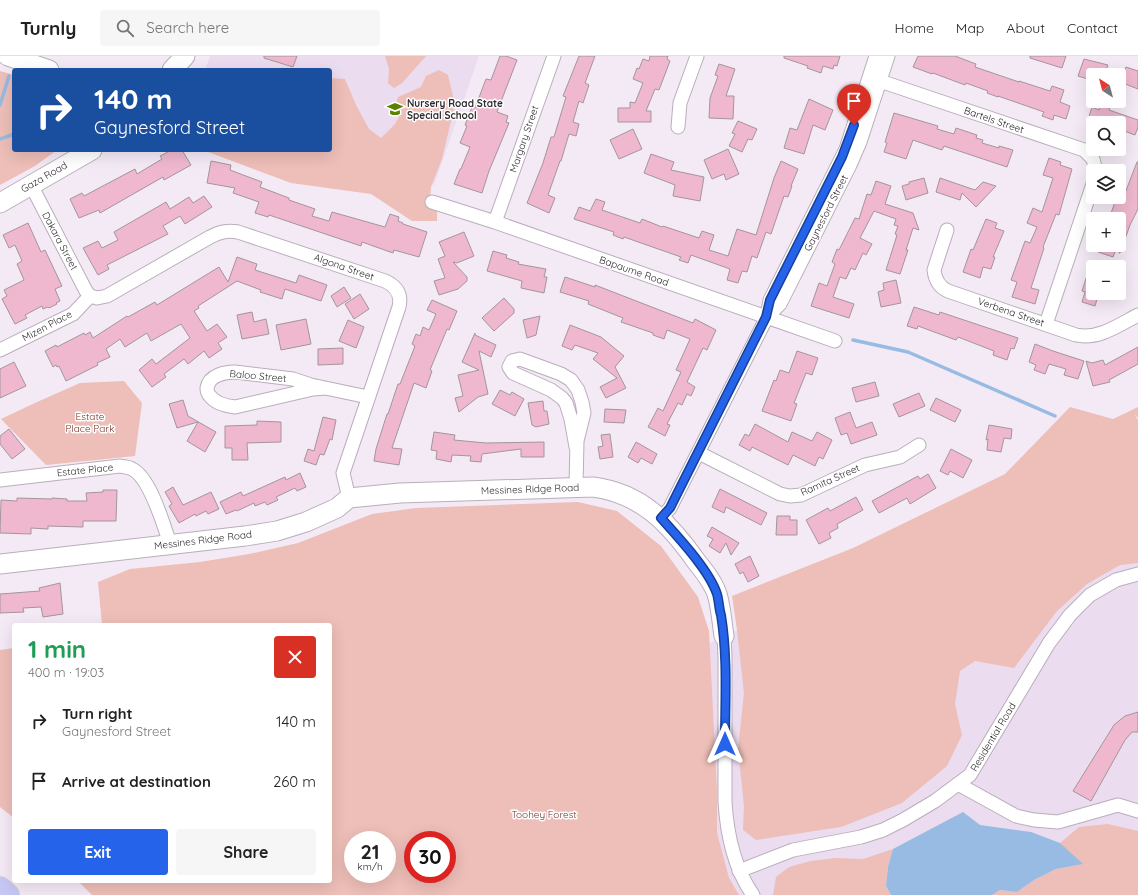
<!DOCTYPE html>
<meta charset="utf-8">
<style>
body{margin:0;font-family:Quicksand,sans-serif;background:#f6f6f6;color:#222;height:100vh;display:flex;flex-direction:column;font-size:15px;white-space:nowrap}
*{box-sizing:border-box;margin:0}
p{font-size:13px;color:#767676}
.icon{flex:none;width:22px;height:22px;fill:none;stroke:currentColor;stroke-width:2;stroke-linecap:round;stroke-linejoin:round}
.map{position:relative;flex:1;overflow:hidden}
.drawer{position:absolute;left:12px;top:567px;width:320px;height:260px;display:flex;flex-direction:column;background:#fff;border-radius:4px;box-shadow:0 4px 16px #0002}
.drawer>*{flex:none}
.banner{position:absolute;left:12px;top:12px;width:320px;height:84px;border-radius:4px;box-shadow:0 4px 16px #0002;background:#1a4fa0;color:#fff;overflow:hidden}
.needle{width:26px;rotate:324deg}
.tools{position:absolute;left:1086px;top:12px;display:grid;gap:8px}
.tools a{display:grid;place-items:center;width:40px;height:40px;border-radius:4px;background:#fff;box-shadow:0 4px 16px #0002;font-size:20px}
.speed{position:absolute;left:344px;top:775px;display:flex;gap:8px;font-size:20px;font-weight:700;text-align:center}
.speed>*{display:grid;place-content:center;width:52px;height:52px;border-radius:50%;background:#fff;box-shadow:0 4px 16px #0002;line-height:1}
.speed small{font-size:10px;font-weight:400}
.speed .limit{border:6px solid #d22;background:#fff;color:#111}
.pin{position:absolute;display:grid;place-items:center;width:34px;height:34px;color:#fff;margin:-41px -17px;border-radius:50% 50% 50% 0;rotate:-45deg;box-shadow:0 0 4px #0007}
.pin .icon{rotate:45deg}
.me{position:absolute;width:44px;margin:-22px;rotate:0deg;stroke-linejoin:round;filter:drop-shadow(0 0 3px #0008)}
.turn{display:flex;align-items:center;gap:14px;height:84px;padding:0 16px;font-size:18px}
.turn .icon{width:52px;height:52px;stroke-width:2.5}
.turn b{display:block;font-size:28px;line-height:34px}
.round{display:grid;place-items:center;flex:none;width:42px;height:42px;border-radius:4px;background:#f6f6f6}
.head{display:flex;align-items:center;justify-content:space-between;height:68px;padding:0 16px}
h1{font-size:24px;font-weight:700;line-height:30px;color:#1e9e55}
.action{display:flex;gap:8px;margin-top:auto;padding:8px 16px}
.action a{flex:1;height:46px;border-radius:4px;background:#2563eb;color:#fff;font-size:16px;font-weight:700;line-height:46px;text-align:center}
.action a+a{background:#f6f6f6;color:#222}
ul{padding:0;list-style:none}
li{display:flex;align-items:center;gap:12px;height:60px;padding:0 16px}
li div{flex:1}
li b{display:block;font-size:15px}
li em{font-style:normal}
header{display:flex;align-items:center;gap:24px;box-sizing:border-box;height:56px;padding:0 20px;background:#fff;border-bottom:1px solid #e0e0e0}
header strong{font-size:19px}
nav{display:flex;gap:22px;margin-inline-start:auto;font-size:14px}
.search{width:280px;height:36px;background:#f6f6f6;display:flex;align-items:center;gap:10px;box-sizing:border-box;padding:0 14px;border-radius:4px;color:#767676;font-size:15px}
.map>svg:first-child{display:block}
.built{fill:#ebdcef}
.green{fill:#eebeb8;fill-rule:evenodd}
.water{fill:#97bbe2}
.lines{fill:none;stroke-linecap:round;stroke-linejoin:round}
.stream{stroke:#97bbe2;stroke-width:3.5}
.building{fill:#efb8ce;stroke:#a4959b}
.street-casing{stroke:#b8afba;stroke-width:15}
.secondary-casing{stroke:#b8afba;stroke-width:21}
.highway-casing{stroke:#d1d0d1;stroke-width:24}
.street{stroke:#fff;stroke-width:13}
.secondary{stroke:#fff;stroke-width:19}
.highway{stroke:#c7c7f5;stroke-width:22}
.route-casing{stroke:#184099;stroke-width:10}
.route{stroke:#2563eb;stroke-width:7}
.labels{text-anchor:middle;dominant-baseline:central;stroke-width:3;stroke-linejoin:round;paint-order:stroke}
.poi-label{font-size:10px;font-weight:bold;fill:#2e2a2f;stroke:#fff;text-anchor:start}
.street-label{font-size:10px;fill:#2e2a2f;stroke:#fff}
.park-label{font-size:10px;fill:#75302b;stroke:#fff}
</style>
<header>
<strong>Turnly</strong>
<div class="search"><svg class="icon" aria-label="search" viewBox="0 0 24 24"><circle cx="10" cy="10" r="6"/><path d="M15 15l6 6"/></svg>Search here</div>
<nav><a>Home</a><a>Map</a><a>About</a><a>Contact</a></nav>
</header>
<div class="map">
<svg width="1138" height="839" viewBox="0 0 1138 839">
<rect width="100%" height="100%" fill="#f4eaf6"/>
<g class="built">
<path d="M210 0H479L434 129 330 93V14H205Z"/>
<path d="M1116 389 1138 406V839H674L582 650Z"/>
</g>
<g class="green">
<path d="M385 0H426L402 27 394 32 388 27 389 13Z"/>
<path d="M439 14 448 19 455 48 442 103 431 131 430 144 437 156V165H412L371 138 291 127 203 94H330V22L345 23 356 49 369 73 381 82 395 68 399 61 394 53 398 41 421 31 426 20Z"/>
<path d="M0 15 14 19V94H57L35 110 0 129Z"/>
<path d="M124 325 142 347 135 400 46 409 1 363 37 346 80 327Z"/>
<path d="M1070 351 1113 363 1138 351V362L1134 358 1138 364V507L1120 509 1087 528 1057 555 1014 612 975 605 960 615 955 648 962 679 947 710 902 747 841 771 756 784 743 774 744 750 738 693 744 637 737 574 732 540 853 492 1005 418Z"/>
<path d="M578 446 617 455 661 490 698 541 709 575 717 735V777L729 822 739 839H92L78 825H330V569H102L98 526 130 513 200 506 249 498 298 487 372 458 416 452ZM353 784H387V818H353ZM413 784H447V818H413Z"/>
<path d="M14 592V762L0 751V594Z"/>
<path d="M1108 768 1138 775V839H992L1000 834 1017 836 1034 824 1056 813 1082 808 1060 787 1079 771Z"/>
<path d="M893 793 888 811 886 830 891 839H773L776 821 789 811 811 805 836 802 863 803Z"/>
</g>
<path class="water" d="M963 756 980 769 1031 776 1060 787 1083 808 1056 813 1034 824 1017 836 1000 834 992 839H891L886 830 888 811 893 793Z"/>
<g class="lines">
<g class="stream">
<path d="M0 49 9 20"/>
<path d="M0 83 14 78"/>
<path d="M853 284 908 296 1055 360"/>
</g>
</g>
<g class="building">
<path d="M264 0H297L293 11 264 2Z"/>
<path d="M500 0H506L517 4 497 56 508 60 506 66 509 67 489 115 482 137 454 128 460 113H461L470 91 460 87 467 70 465 69 472 51 475 52 486 23 491 24Z"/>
<path d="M579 0H595L585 27 589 29 583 47 579 45 573 66 579 68 576 80 569 78 561 105H560L548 139 555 142 549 157 527 147 543 107 551 81H554L566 41 563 40Z"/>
<path d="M650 0H668L667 3 670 5 659 34 655 33 646 55H651V66H618V52H630V46L635 47 643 27 633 23 637 12 639 13 643 3 649 5Z"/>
<path d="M784 0H840L837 10 834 9 833 13 823 10 821 17 807 12 808 10 784 2Z"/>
<path d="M918 0H955L976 8 975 11 1019 26V25L1050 35 1052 30 1064 34 1060 46 1070 50 1066 63 1054 59 1053 64 1042 60 1044 56 998 40V41L987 37 988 35 966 27 965 29 933 17 932 18 913 11Z"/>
<path d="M1030 0H1066L1062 12 1030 2Z"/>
<path d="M1084 3 1108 9 1104 19H1093L1091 24 1078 20Z"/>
<path d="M719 8 735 13 726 40H734L733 63 709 62 710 42 718 20 715 19Z"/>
<path d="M1126 11 1138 15V33L1120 26Z"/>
<path d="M809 43 833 54 825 74 813 69 804 98 784 92 790 72 797 74Z"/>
<path d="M1103 45 1111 49 1109 54 1138 64V71L1135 79 1119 73V67H1087L1092 51 1099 54Z"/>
<path d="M894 57 938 70 937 73 954 78 956 72 977 79 976 82 983 84 982 87 999 92V90L1013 94 1007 111 944 90 942 94 913 84 906 103 884 96 887 87 885 86Z"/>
<path d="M738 65 757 73 752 84 748 83 742 96 729 90 735 78 732 77Z"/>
<path d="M633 73 642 93 619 103 610 84Z"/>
<path d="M728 93 739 118 726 124 724 118 712 123 704 104Z"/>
<path d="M172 94H182L191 109 164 124 163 121 100 157 99 154 79 162 70 143 82 137 84 140 135 113 137 118 162 103 160 100Z"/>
<path d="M651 98 674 106 671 114 704 121 700 145 673 140 675 129 644 117Z"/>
<path d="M1049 102 1061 106 1060 109 1072 113 1059 159 1056 158 1043 191 1044 192 1031 232 1039 234 1035 248 1012 241 1017 226 1011 224 1025 185 1030 187 1037 171 1027 167 1033 152 1042 156 1053 122 1043 119Z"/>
<path d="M211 105 231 109 230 114 262 126 260 131 289 142V144L315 153 312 160 329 165 332 156 385 171 390 158 399 161 398 165 403 167V168L427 176 419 201 394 194 393 197 362 186 361 190 269 159 268 161 255 157 259 146 233 137 235 132 207 127Z"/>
<path d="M781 105 798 113 791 130H792L788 141 784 140 771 178 766 176 757 202 752 200 747 216 742 215 738 227 727 224 730 213 691 199 688 207 679 204 681 201 624 181 623 183 613 179 614 176 574 163 579 151 590 155 596 143 605 146 602 154 640 167 642 163 662 171 663 170 699 182 702 175 714 179 709 194 728 200 737 173 756 179 774 122Z"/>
<path d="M1137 106H1138V153L1130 169 1120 197H1119V163H1109L1116 143 1122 145Z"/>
<path d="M924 122 928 137 906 144 902 130 909 128V126Z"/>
<path d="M940 122 975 134 983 126 996 130 976 151 962 137 960 144 936 136Z"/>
<path d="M876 125 891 130 885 148 913 157 919 174 913 172 906 194H908L900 218 886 214 897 179 895 178 898 170 894 169 896 163 874 155 860 182 872 188 866 199 863 197 855 214 851 212 846 223 840 221 833 241 854 248 849 262 811 250 819 227 827 230 835 208 832 206 837 193 839 194 855 162 859 163 867 138 871 139Z"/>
<path d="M204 140 212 151 185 168 180 160 163 170 168 178 107 209 109 213 98 219 83 192 98 185 102 192 118 184 114 176 166 146 170 153 189 141 193 147Z"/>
<path d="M986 163 997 167 995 172 1004 175 993 201H995L991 213 983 211 980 222 963 216 971 193 973 194Z"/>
<path d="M28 167 41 196 45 194 62 230 55 233 60 245 56 247 57 248 49 252 48 251 43 253 42 250 25 259 27 262 15 268 2 243 7 240 4 234 24 224 17 208 22 205 15 189 9 192 3 179Z"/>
<path d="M464 176 474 200 457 207 453 206 467 221V225L458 233 439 239 434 225 445 222 438 203 445 200 439 186Z"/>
<path d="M1101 189H1118L1113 201 1098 196Z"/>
<path d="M493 195 507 199 506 202 519 206 518 208 546 213 544 221H547L544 237 521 232 522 225 487 215Z"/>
<path d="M237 201 257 208 255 214 296 227 299 219 327 229 321 245 285 233 282 243 260 236 261 234 237 225 198 250 199 252 194 255 207 275 217 268 227 281 218 287 222 293 209 302 204 295 188 308 184 303 164 318 166 321 152 331 139 314 152 303 156 308 190 282 181 268 151 285 147 277 125 291 120 283 106 293 110 301 97 307 98 309 66 325 59 310 57 311 56 309 53 311 45 295 56 289 57 291 84 277 85 279 90 276 93 282 127 260 128 261 155 246 157 249 219 211 228 226Z"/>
<path d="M1091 207H1093V237H1099L1095 250 1082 246 1085 236 1082 235Z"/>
<path d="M565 221 595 231V229L693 267 695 263 716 274 707 294 703 292 687 326 695 331 691 340 687 338 682 349 678 347 667 368 670 369 665 380 648 371 658 352 663 355 681 316 676 314 690 283 667 274 664 283 653 279V277L621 266 623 262 588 248 589 245 560 236Z"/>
<path d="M896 224 901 247 881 251 878 236 884 234 883 227Z"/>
<path d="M344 231 351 242 337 251 331 240Z"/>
<path d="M360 238 369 253 354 263 345 248Z"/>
<path d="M504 242 514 253V257L494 275 482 262Z"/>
<path d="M432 244 457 255 449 274 447 273 430 314 432 315 426 332 414 327 392 392 402 393 399 409 374 405 376 393 387 358H388L398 328H400L415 290 412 288 416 278 420 280 423 271 429 274 436 258 427 254Z"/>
<path d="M914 251 939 259 940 256 1018 282 1014 293 1011 292 1007 304 993 299 994 295 958 281 956 284 918 270 917 273 907 270Z"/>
<path d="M252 256 254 266 266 263 269 278 242 283 237 259Z"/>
<path d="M540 260 536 279 527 282 523 264Z"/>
<path d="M306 263 311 288 281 294 276 269Z"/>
<path d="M348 264 364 271 356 292 339 285Z"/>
<path d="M570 269 601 281 624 300 615 311 626 332 606 342 600 331 617 322 593 303 598 297 575 289 572 294 562 290Z"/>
<path d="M475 277V279L496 289 491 301 479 295 488 338 478 341 459 356 455 342 463 340 458 319 479 314 462 306Z"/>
<path d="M1035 288 1053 295 1084 305 1078 323 1064 319 1066 313 1049 308 1045 318 1034 314 1036 309 1029 306Z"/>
<path d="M1138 291V308L1109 324 1110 326 1093 330 1086 305 1092 307 1103 304 1105 309Z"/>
<path d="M343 292V308L318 309V293Z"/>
<path d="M797 295 818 302 812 319 806 317 794 347 797 348 791 365 762 355 774 324 776 325 780 314 789 317Z"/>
<path d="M14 306 26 330 0 342V313Z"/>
<path d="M875 326 879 340 856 346 852 332Z"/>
<path d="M500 334 510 339 512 336 524 343 515 360 492 348Z"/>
<path d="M919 337 925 350 899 361 893 348Z"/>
<path d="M936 342 961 354 955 366 930 354Z"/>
<path d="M183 344 188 360 216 376 205 396 187 385 198 366 177 372 169 348Z"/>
<path d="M543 345 544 355H547L549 368 536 371 532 369 528 347Z"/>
<path d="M605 353 626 354 624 367 604 366Z"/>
<path d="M850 356 856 372 872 366 877 379 851 388 847 377 841 379 835 362Z"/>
<path d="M323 361 336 364 332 384 330 383 324 399 320 398 316 409 304 405 308 393 314 395Z"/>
<path d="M257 365 281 366V386L247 387 248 404H232V392H225V370L257 369Z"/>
<path d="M755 368 788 386 792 376 812 385 817 376 832 384 823 403 819 401 815 410 793 399 788 409 752 391 750 395 739 389 745 378 749 380Z"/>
<path d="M989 369 1012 373 1011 383 1004 382 1001 396 987 394 988 383 986 384Z"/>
<path d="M9 373 25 393 12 403 0 388V380Z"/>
<path d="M434 376 455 379 454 384 486 387 544 386V401H521V393L482 398 481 406 470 405 471 400 452 399 451 406 436 403 437 395 431 394Z"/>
<path d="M610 378 613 401 600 403 598 391 603 390 601 379Z"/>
<path d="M636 386 657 398 652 408 641 402 638 407 628 401Z"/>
<path d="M951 393 972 404 963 422 950 415 948 419 940 415Z"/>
<path d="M300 417 306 431 297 435 295 432 276 441 278 444 267 449 265 446 255 450 254 447 237 455 236 454 226 458 220 446 241 436 243 440 285 421 286 424Z"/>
<path d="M928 418 936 432 910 448 907 442 879 457 872 445 918 420 920 423Z"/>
<path d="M173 431 183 449 211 436 219 453 208 458 206 455 196 460 195 458 179 467 169 450 172 448 165 436Z"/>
<path d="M720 433 767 457 761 469 726 451 724 457 712 451Z"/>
<path d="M103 434H117L116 465H83V471L48 470V473L31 472V478L0 477 1 444 17 445V442L52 443V442L67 443V445H87L86 437 103 436Z"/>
<path d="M856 441 863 454 837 468 838 472 829 477 831 482 819 488 806 464 828 452 830 455Z"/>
<path d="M777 460H790V464H797V479H776Z"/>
<path d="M712 471 739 487 731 499 726 487 720 497 709 490 713 483 707 480Z"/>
<path d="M750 500 759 520 748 526 743 516 740 518 735 508Z"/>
<path d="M60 527 63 558 43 561 41 551 23 552 24 556 0 557V538L40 535 39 532Z"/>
<path d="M1138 656V676H1132L1125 684 1091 745 1073 735 1114 669 1125 660Z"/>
</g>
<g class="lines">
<defs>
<g id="street">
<path d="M880 25 1084 94 1093 103 1096 115"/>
<path d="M678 71 680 47 697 0"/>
<path d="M31 129 86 235 90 240"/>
<path d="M432 146 495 166 835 285"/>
<path d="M495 166 554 0"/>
<path d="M947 174 934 214C935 223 939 231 948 235L1076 279C1098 284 1119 269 1138 259"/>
<path d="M90 240 97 242 107 240 210 181C220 176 227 174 238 176L385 225C396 230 402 238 399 251L343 417 349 442"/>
<path d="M767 261 780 248 850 109 860 86 888 0"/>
<path d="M1046 268 1093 128"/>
<path d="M0 294 73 258 90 240"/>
<path d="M325 332 313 333 235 351C227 350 215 347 210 340 208 338 207 335 207 332 209 319 225 316 235 316L293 323 311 329 368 341"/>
<path d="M576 391 571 363 566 347 562 342 551 334 513 317 509 311 512 305 520 303 561 318 571 324 578 334 582 346 584 357 577 385 576 431"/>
<path d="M699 397 780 438 790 440 801 439 865 409 900 401 919 389"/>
<path d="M0 424 120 410C124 411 129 411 132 413 150 421 164 470 170 488"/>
<path d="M661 462 670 452 767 261 770 244 846 93 876 0"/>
<path d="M724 580 725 601V746C727 778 734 812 753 839"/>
<path d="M958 728 1016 760 1034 764 1058 766 1118 749 1138 755"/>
<path d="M739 815 793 794 861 781 883 774 903 764 935 745 970 719 1049 587 1070 559 1090 539 1116 524 1138 518"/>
</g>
<g id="secondary">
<path d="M8 0 49 14"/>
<path d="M172 14 185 0"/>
<path d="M0 147 92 94"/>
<path d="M0 508 245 480 277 475 306 466 337 452 349 442 400 437 593 431C641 437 670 468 696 505 704 515 713 526 717 538 721 551 722 567 724 580"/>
</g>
<path id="highway" d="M0 832 8 839"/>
</defs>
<use href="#street" class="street-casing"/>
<use href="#secondary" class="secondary-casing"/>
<use href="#highway" class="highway-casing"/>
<use href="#street" class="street"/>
<use href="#secondary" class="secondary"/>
<use href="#highway" class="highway"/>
</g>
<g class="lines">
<defs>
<path id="route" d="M725 688C725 645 728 602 721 559 719 553 719 545 717 538 709 514 678 481 661 462L670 452 677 438 766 261 770 244 842 101 854 69"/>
</defs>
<use href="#route" class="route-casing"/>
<use href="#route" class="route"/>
</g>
<defs>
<symbol id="school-bare" viewBox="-9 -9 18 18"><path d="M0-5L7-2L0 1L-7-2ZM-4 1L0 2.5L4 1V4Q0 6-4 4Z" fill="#5a8101" stroke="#fff" stroke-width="2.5" paint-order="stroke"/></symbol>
</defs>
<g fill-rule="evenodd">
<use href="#school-bare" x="384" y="42" width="22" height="22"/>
</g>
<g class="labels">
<g class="poi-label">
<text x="407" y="47">Nursery Road State<tspan x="407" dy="12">Special School</tspan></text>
</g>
<g class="street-label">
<text transform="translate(994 64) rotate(19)">Bartels Street</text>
<text transform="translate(524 83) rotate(-71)">Margary Street</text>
<text transform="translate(44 121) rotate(-30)">Gaza Road</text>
<text transform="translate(826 157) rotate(-63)">Gaynesford Street</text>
<text transform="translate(60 185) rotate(62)">Dakara Street</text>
<text transform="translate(344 211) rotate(19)">Algona Street</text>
<text transform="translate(634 215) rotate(19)">Bapaume Road</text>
<text transform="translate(1011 256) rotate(19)">Verbena Street</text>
<text transform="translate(47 270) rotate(-28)">Mizen Place</text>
<text transform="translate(258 320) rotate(5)">Baloo Street</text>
<text transform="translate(85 414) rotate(-6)">Estate Place</text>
<text transform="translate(830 424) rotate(-24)">Ramita Street</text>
<text transform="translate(530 433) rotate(-2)">Messines Ridge Road</text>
<text transform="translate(203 484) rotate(-7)">Messines Ridge Road</text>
<text transform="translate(993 681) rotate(-59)">Residential Road</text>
</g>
<g class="park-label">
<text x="90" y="360">Estate<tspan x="90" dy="12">Place Park</tspan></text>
<text x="544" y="758">Toohey Forest</text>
</g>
</g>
</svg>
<div class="tools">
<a><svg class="needle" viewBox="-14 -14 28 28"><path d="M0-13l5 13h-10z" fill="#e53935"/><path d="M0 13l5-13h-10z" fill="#767676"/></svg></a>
<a><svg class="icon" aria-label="search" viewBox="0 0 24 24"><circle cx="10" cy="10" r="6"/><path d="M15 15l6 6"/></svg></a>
<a><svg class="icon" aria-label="layers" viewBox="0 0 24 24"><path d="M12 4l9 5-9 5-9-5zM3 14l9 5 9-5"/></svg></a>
<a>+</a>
<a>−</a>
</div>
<div class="speed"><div>21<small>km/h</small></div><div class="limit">30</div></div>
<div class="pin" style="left:854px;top:69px;background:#d93025"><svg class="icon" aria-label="arrive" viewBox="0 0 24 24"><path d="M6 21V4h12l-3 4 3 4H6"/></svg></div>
<svg class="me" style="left:725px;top:688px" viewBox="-20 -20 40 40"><path d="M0-17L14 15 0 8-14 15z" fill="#2563eb" stroke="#fff" stroke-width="4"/></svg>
<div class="banner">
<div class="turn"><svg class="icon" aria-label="right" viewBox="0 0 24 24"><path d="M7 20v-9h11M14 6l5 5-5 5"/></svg><div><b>140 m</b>Gaynesford Street</div></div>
</div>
<section class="drawer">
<div class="head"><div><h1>1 min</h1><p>400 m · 19:03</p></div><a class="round" style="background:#d93025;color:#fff"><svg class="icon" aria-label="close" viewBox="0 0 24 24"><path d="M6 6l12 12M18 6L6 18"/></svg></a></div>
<ul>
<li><svg class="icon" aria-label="right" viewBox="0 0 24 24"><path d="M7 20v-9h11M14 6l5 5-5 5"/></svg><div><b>Turn right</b><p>Gaynesford Street</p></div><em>140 m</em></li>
<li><svg class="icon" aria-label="arrive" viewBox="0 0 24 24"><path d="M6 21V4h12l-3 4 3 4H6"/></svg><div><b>Arrive at destination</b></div><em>260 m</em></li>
</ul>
<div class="action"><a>Exit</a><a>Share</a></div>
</section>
</div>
